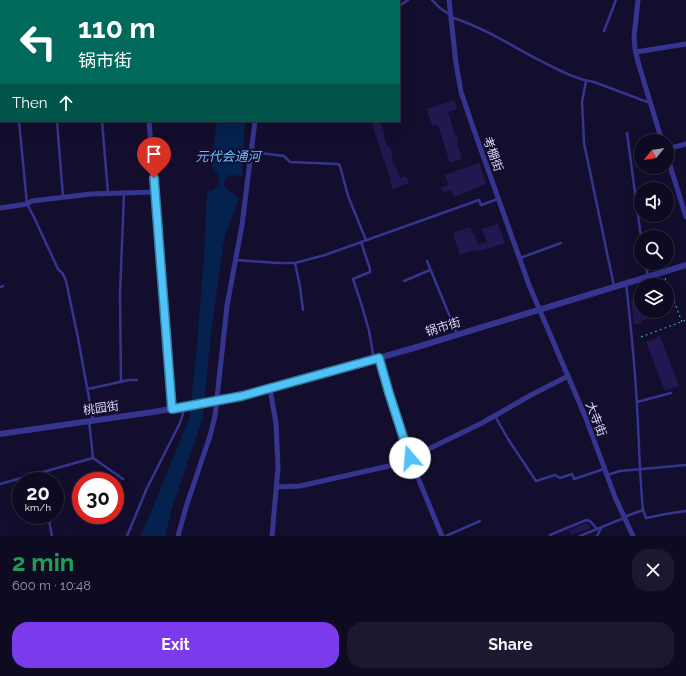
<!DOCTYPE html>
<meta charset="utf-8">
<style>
body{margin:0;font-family:Raleway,"Noto Sans SC",sans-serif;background:#1c182f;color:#f1f3f6;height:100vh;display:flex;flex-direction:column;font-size:15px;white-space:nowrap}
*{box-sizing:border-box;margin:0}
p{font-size:13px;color:#9b9aa5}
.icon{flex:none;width:22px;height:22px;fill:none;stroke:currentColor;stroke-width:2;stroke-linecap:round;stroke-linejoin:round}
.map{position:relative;height:536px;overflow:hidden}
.panel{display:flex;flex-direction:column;background:#0e0a22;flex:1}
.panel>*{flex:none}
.banner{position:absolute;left:0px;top:0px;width:400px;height:122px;box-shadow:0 4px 16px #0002,0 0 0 1px #2e2b40;background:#00695c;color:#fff;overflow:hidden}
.needle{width:26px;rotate:240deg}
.fabs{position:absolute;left:634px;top:134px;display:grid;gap:8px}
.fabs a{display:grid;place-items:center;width:40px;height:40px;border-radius:50%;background:#0e0a22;box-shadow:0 4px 16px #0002,0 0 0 1px #2e2b40;font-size:20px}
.speed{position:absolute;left:12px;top:472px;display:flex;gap:8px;font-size:20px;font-weight:700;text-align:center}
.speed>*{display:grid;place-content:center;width:52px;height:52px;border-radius:50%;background:#0e0a22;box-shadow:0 4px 16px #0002,0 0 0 1px #2e2b40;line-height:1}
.speed small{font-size:10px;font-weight:400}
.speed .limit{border:6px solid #d22;background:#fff;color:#111}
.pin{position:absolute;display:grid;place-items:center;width:34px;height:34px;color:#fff;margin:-41px -17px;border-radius:50% 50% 50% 0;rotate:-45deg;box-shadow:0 0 4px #0007}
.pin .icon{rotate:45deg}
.me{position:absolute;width:44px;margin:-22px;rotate:342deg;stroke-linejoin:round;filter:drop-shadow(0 0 3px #0008)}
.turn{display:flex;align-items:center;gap:14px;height:84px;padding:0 12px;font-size:18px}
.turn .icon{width:52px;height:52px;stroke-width:2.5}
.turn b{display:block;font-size:28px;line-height:34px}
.then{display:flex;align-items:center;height:38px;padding:0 12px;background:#0003;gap:8px;font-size:15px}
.round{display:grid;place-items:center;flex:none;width:42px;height:42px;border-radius:16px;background:#1c182f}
.overview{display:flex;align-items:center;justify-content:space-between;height:68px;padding:0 12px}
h1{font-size:24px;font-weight:700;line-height:30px;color:#1e9e55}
.primary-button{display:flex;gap:8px;margin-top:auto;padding:8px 12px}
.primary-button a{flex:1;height:46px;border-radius:16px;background:#7c3aed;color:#fff;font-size:16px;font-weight:700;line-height:46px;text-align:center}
.primary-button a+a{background:#1c182f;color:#f1f3f6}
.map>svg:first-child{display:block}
.water{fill:#05224f}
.building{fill:#221850}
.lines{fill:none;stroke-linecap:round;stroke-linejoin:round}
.path{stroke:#23caba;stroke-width:1;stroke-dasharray:2 3;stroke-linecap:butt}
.service{stroke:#353590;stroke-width:2.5}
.minor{stroke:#353590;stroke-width:5}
.tertiary{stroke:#353590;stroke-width:6}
.route-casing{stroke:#337fa1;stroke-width:10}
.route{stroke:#4fc3f7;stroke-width:7}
.labels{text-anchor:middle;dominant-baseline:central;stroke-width:4;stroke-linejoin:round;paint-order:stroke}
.street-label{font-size:12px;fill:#dddaff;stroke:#130e2d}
.water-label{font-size:13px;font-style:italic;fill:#68beff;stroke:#130e2d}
</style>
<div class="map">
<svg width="686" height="536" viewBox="0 0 686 536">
<rect width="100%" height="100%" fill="#130e2d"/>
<path class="water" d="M217 121H245L242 176 229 175 225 179 224 186 239 199 226 233 223 245 210 342 203 417 172 508 165 536H141L189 419 196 356 204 258 207 190 212 191 219 184V176L211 166Z"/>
<g class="building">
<path d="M454 100 457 109 448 112 455 135 456 134 458 142 457 143 462 159 450 163 438 125 432 126 427 109Z"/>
<path d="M371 121H385V122L381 123 385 135 384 136 387 146H389V147H390L393 154 392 155V157H391L394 167H396L400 178 406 176 409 183 393 189 390 181H391Z"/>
<path d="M479 163 486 184 454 197 451 190 443 193 441 187 449 185 445 175Z"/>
<path d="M498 224 505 243 481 251V250L475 252V250L460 255 453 233 470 227 472 233H474L478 245 487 242 482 229Z"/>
<path d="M641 300V311H668V312L641 321V323L640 324H634L631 301Z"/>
<path d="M660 336 679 386 665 391 646 342Z"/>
<path d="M586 523 589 524 590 528 571 535 569 530Z"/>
</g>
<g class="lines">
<g class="path">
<path d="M665 278 682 322"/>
<path d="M641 337 686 320"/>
</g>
<g class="service">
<path d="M87 0V1"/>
<path d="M432 0C437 6 443 11 450 14"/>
<path d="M275 1V0"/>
<path d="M399 6 408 0"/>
<path d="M451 17C482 27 509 44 537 59 555 68 574 79 594 82L650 103"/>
<path d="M0 29 1 31"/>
<path d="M604 31 616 0"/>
<path d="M586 81 582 102 584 143 614 286"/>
<path d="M19 121 27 204 33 215 58 269 63 274 66 281 78 338 93 420"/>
<path d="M57 121 63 197"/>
<path d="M102 121 108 193"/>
<path d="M627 133 641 237"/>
<path d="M251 152 284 156 290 162 338 164 340 166 348 196 366 240"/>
<path d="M361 242 370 269V272L353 279 362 306 369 331 374 359"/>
<path d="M520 258 561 243"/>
<path d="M236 260 277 263H295L325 255 479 200 481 205 498 199"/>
<path d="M427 261 457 334"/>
<path d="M295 263 300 287 303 310"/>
<path d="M645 263 648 276"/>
<path d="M404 281 430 270"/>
<path d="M626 283C630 319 634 355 636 390 639 430 639 470 643 510"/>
<path d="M0 287 3 286"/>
<path d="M121 382 120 294 124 193"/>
<path d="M88 389 129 380H137"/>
<path d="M637 402 671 393"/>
<path d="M495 416 508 439 536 481 555 475 560 478 572 474 574 479 604 469"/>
<path d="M89 421 93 458"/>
<path d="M39 472 40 481"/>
<path d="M607 475 620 471 686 465"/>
<path d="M0 484 93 458 123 479"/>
<path d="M48 515 52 536"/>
<path d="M624 517 643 510 646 518 666 514 686 511"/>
<path d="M550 535 586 520 590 521 597 529"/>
<path d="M127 536 147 488 180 423 185 407"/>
<path d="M446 536 480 521"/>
<path d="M580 536 624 518"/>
<path d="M597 536 601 528"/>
</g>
<g class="minor">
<path d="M139 0V1"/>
<path d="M449 0 456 63 461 92 475 133 529 285 585 416 615 497 633 536"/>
<path d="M638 0 634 37 635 49 638 62 662 141"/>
<path d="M254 1V0"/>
<path d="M636 52 686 44"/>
<path d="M149 121 172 409"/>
<path d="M667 149 686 144"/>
<path d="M667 156 686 217"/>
<path d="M0 208 27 204 32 201 91 194 155 192"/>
<path d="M379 358 389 393 411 461 442 536"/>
<path d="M270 389 276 423 278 468 272 536"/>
<path d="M410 458 482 423 531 395 568 376"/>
<path d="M277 487 300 486 411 461"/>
<path d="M178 536 187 504 210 436 215 416 227 306 242 225 255 121"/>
</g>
<path class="tertiary" d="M0 434 153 412 242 397 417 347 686 265"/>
</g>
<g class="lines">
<defs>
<path id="route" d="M154 178 172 409 242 396 379 358 389 393 410 458"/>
</defs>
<use href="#route" class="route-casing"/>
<use href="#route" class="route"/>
</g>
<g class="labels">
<g class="street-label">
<text transform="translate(493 154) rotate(70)">考棚街</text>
<text transform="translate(443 327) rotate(-17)">锅市街</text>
<text transform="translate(101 408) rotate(-8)">桃园街</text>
<text transform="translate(596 419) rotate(69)">大寺街</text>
</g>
<g class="water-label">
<text x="228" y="156">元代会通河</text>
</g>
</g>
</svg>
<div class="fabs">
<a><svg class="needle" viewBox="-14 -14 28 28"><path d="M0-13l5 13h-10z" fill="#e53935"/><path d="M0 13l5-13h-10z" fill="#9b9aa5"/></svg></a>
<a><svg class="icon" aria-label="sound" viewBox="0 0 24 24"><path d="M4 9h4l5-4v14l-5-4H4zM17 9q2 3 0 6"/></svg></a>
<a><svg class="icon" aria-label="search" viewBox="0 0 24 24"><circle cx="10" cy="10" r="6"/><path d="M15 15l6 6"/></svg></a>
<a><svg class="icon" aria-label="layers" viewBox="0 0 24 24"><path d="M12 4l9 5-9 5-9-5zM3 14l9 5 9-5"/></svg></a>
</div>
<div class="speed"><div>20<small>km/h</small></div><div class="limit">30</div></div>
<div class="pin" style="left:154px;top:178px;background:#d93025"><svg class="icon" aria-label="arrive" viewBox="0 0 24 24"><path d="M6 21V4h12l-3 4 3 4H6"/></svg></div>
<svg class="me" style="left:410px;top:458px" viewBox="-20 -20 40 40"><circle r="19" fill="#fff"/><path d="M0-13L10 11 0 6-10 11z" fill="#4fc3f7"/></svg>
<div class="banner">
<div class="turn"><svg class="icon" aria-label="left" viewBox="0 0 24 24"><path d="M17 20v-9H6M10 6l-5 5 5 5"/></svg><div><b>110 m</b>锅市街</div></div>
<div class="then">Then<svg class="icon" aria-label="ahead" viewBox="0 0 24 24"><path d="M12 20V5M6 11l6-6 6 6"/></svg></div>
</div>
</div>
<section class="panel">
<div class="overview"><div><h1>2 min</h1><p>600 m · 10:48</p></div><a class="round"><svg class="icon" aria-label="close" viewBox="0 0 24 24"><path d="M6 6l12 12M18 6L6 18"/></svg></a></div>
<div class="primary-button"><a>Exit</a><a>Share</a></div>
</section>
